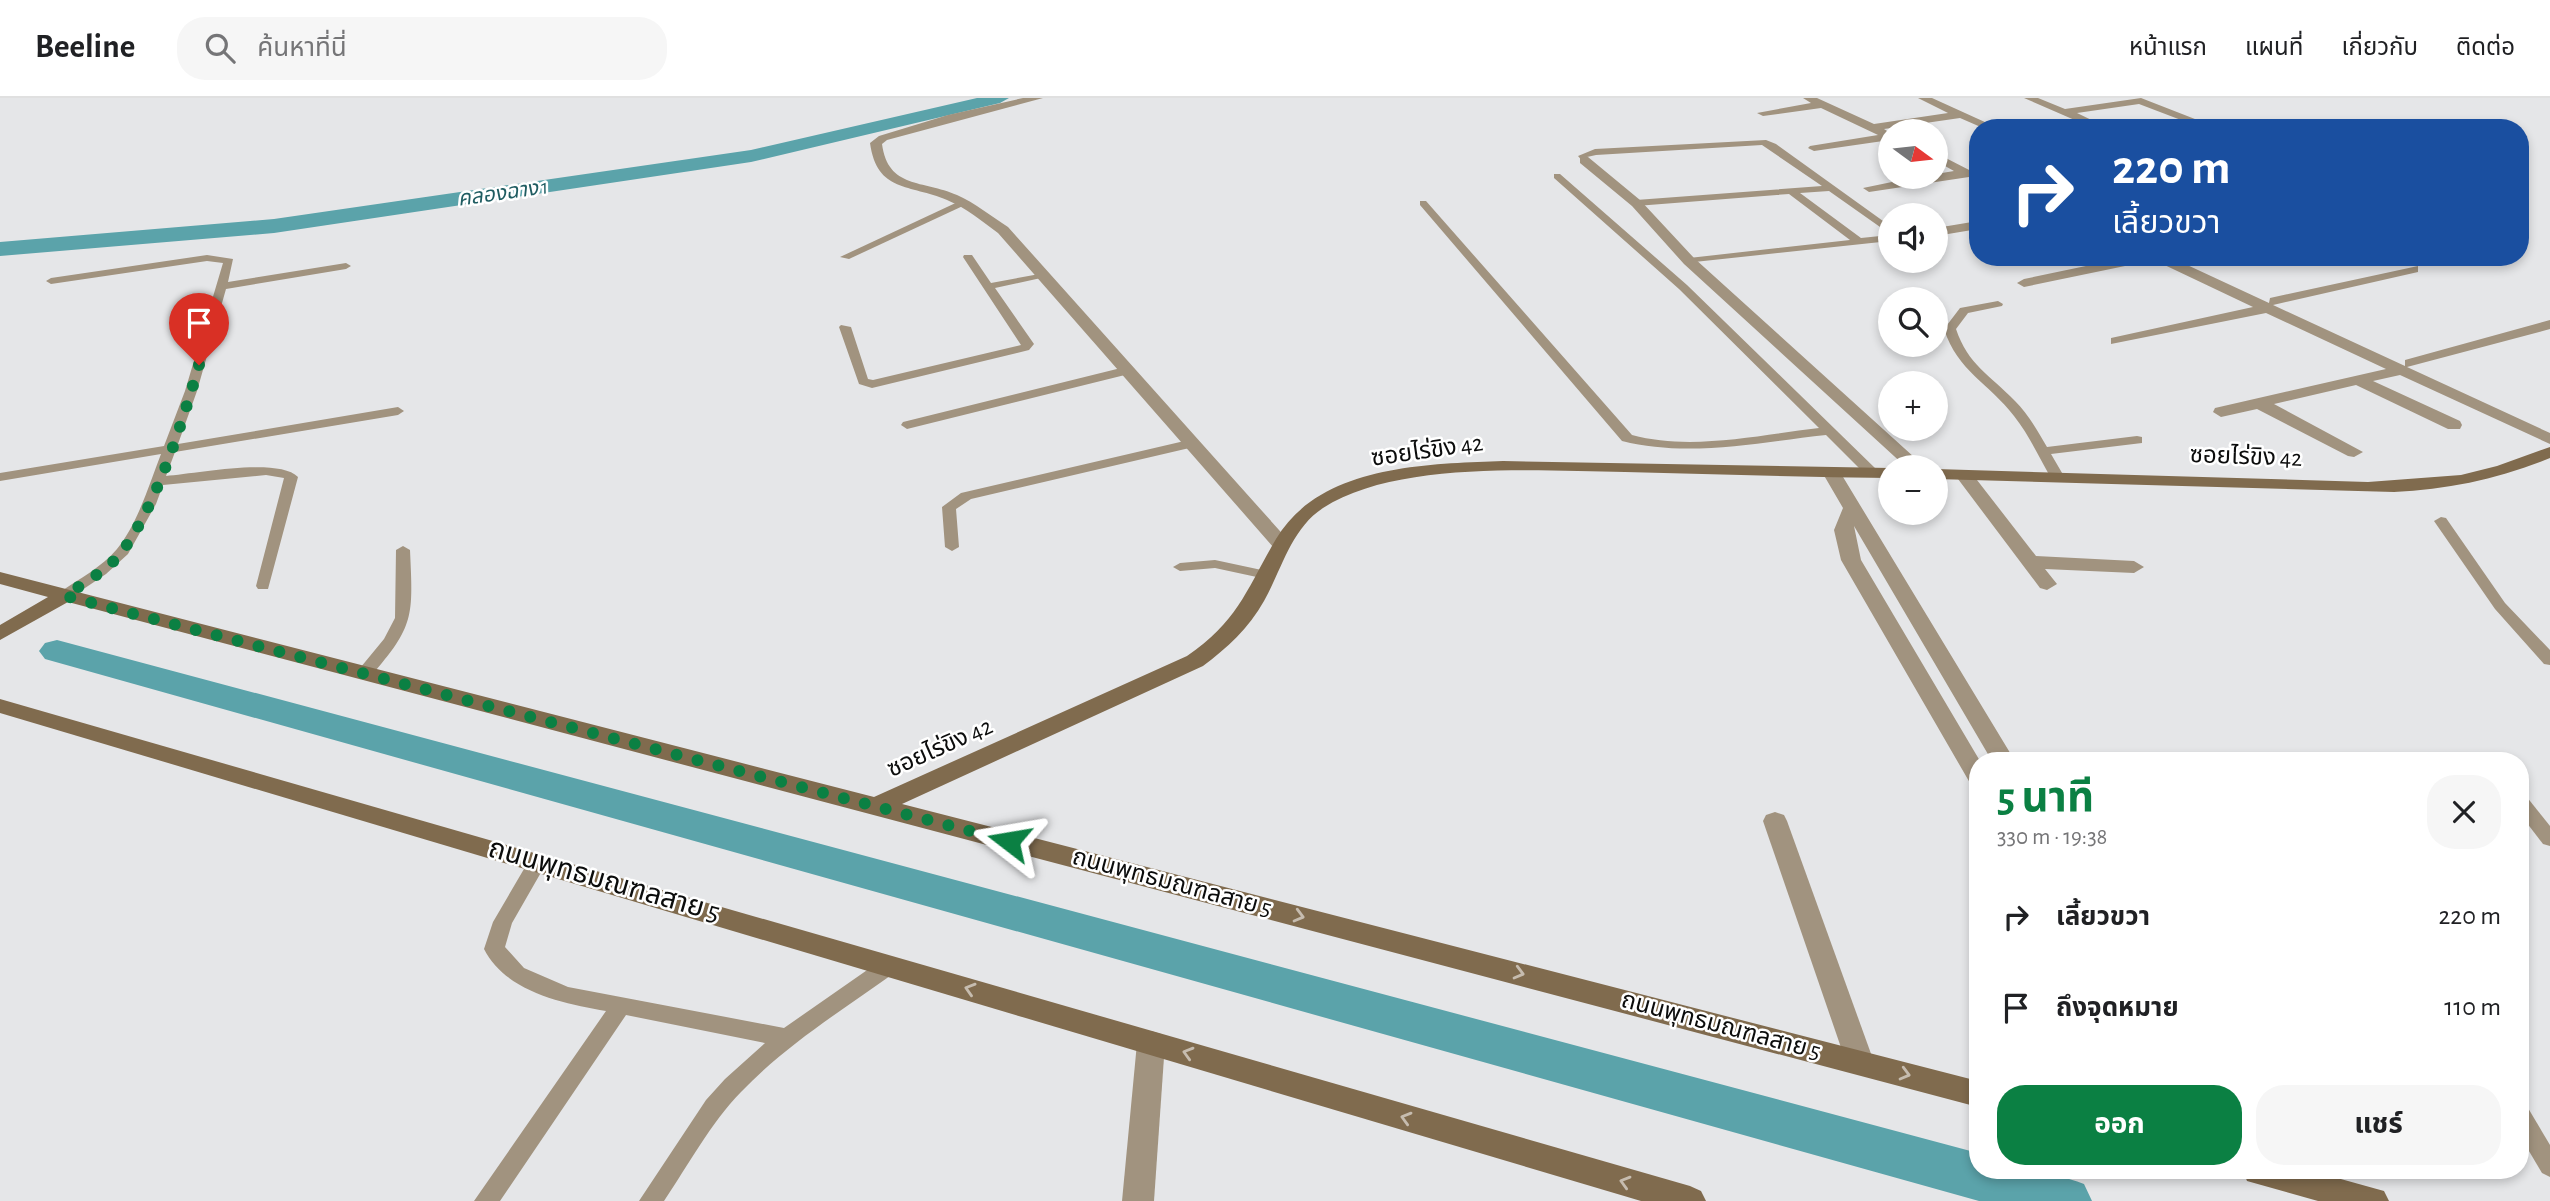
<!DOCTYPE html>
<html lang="th">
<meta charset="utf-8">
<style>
body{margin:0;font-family:"Alegreya Sans","Noto Sans Thai",sans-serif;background:#f6f6f6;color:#202124;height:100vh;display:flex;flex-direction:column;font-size:26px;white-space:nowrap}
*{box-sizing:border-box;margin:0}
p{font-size:23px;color:#757577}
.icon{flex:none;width:38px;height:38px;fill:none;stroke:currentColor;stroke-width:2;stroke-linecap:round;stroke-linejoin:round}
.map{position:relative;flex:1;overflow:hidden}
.side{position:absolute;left:1969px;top:654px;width:560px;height:427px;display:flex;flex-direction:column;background:#fff;border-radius:28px;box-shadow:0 4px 10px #0003}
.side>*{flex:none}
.banner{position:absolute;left:1969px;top:21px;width:560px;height:147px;border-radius:28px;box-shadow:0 4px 10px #0003;background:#1a4fa0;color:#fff;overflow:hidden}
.needle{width:46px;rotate:105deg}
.tools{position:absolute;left:1878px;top:21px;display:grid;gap:14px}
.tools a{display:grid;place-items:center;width:70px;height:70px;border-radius:50%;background:#fff;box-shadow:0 4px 10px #0003;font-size:35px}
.pin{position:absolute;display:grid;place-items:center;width:60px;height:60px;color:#fff;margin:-72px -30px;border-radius:50% 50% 50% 0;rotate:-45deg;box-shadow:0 0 7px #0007}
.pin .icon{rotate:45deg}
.me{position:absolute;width:77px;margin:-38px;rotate:284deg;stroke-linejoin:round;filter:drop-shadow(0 0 5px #0008)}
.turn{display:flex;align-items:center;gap:24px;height:147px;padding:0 28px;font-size:32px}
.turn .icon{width:91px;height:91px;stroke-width:2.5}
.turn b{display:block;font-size:49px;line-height:60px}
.round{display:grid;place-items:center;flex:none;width:74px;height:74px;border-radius:28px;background:#f6f6f6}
.head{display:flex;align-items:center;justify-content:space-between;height:119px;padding:0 28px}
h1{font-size:42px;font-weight:700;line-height:52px;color:#0b8043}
.primary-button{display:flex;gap:14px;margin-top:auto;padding:14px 28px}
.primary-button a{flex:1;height:80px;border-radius:28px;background:#0b8043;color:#fff;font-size:28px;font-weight:700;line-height:80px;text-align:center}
.primary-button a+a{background:#f6f6f6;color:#202124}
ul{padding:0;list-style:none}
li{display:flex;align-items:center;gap:21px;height:91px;padding:0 28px}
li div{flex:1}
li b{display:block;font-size:26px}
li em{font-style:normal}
header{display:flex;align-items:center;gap:42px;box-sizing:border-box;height:98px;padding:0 35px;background:#fff;border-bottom:2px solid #e0e0e0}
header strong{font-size:33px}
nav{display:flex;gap:38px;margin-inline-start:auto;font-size:24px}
.search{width:490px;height:63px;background:#f6f6f6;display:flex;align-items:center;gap:18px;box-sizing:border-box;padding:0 24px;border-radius:28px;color:#757577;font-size:26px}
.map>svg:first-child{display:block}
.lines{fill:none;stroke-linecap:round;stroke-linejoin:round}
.canal{fill:#5ba3aa;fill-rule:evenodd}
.lane{fill:#a1937f;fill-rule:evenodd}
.street{fill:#a1937f;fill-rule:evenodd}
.secondary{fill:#806b4e;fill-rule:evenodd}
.oneway{stroke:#c6bcaf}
.route{stroke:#0b8043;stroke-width:12;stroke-dasharray:0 21.6}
.labels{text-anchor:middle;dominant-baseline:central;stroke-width:5;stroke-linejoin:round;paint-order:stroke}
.far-water-label{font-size:21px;font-style:italic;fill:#1f5c61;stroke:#fff}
.street-label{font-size:24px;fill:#0b0c0c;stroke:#fff}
.near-street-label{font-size:28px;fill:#0b0c0c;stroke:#fff}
</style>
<header>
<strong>Beeline</strong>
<div class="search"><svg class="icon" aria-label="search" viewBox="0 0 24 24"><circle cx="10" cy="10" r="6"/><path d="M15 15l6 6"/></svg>ค้นหาที่นี่</div>
<nav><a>หน้าแรก</a><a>แผนที่</a><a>เกี่ยวกับ</a><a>ติดต่อ</a></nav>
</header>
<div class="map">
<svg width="2550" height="1103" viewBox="0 0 2550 1103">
<rect width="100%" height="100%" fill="#e5e6e8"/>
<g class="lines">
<g class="canal">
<path d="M977 0H1009L1000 5 751 64 274 135 0 158V144L274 121 751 52Z"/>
<path d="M57 542 1978 1055V1073C2016 1073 2048 1072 2084 1086L2092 1103H1979L45 561 39 553 45 545Z"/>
</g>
<g class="lane">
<path d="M1766 42 1776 46 1890 128V136L1829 93 1800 95 1861 140 1890 137V143L1685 165V161L1689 160 1850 142 1789 96 1636 108 1631 105 1636 102 1822 88 1762 47 1596 57 1587 59 1588 62 1584 65 1578 58 1595 51Z"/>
<path d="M1554 76H1560L1687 187 1876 371V377H1866L1826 337C1760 344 1689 360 1622 343L1420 107V103H1426L1632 337C1691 353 1759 337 1819 330L1679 191 1554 80Z"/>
<path d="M962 102 967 105 965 107 849 161 840 159Z"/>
<path d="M207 157 233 161 228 184 346 165 351 168 346 171 226 191 197 293 178 346 398 309 404 313 398 317 175 354 166 378C195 376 278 359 298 379L268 491H258L256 488 284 380 266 377 163 387 156 406 128 456 106 476 70 500H60L58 497 60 494C79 481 102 469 117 451 138 425 149 387 161 356L0 383V375L164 348 185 293 223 165 207 163 51 186 46 183 51 180Z"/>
<path d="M964 157H972L991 185 1045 175 1050 178 995 190 1034 246 1029 252 872 290 859 286 839 229 841 227 851 229 868 281 873 282 1021 247 963 159Z"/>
<path d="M1998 203 2003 206 2002 208 1968 215 1956 231C1968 267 1990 277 2015 303 2028 316 2038 333 2047 349L2137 338 2142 339V345L2051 356 2065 380 2063 383H2053C2040 362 2030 338 2014 318 1989 285 1958 274 1944 231L1960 210Z"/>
<path d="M1129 268 1133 269V275L907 331 901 327 903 324Z"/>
<path d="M1193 341 1199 345 1198 348 971 401 956 411 959 449 952 453 945 449 942 409 961 395Z"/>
<path d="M2441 419 2446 420 2505 505 2550 552V567L2544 566 2495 511 2434 423Z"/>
<path d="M403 448 410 452C413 518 415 528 370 579H358L356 575 384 541 395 520 396 452Z"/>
<path d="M1215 462 1271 474 1273 477 1266 481 1215 470 1180 473 1173 469 1180 465Z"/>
<path d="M2520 697 2526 698 2550 728V748L2543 746 2520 716Z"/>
<path d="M538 757 545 759 547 764 512 825 505 849 524 870 568 889 784 930 883 861 890 859 897 861 900 867 897 873C844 911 787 946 741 994 710 1026 689 1066 664 1103H639L706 1002 725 981 765 945 626 917 500 1103H474L606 913C562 905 506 894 484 851L493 824 531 759Z"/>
<path d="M2520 1007 2528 1010 2550 1047V1079L2542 1075 2520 1038Z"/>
</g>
<g class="street">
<path d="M1023 0H1043L887 42 882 46C888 91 923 82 957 97 975 105 991 118 1008 129L1288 442 1291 446 1288 450H1274L998 135C982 123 966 110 947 102 910 86 877 95 870 45L879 38 948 17Z"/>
<path d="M1803 0H1817L1874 26 1948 15 1918 0H1932L1998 30H1983L1960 20 1884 31 1890 35V42L1814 53 1808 50 1810 48 1878 37 1821 10 1763 18 1757 15 1811 5Z"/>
<path d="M2024 0H2038L2065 11 2141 0 2218 30H2202L2139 6 2077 15 2108 30H2093Z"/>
<path d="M1936 55 1975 75 1969 79 1869 94 1863 90 1916 79H1936V76L1954 73 1936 63Z"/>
<path d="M1580 59H1588L1640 102 1694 160 1925 369H1906L1684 166 1632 108 1580 65Z"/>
<path d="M1978 123V131L1936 138V130Z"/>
<path d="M2129 159H2170L2269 205 2270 200 2418 168V174L2273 207 2405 268V262L2550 222V231L2407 269 2550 335V346L2400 277 2373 283 2460 323 2462 327 2460 331H2448L2356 287 2274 306 2363 354 2354 359 2348 358 2257 311 2221 319 2213 314 2215 310 2386 271 2266 215 2111 246V240L2253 209 2154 162 2024 189 2017 185 2024 181Z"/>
<path d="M1831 369 1840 374 2015 663H1992L1854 428 1861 462 1980 663H1978V687L1970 685 1841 462 1834 432 1843 410 1822 374Z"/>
<path d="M1964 372 1970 373 2036 458 2134 463 2144 469 2134 475 2045 471 2057 486 2047 492 2040 490 1955 377Z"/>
<path d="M1775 714 1784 717 1787 723 1874 964 1870 973 1860 976 1850 973 1846 964 1763 723 1766 717Z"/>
<path d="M1151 933 1161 936 1165 945 1154 1103H1122L1137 945 1141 936Z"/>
</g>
<g class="secondary">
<path d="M2550 349V360C2499 381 2449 391 2394 394L1936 381V371L2368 384 2461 377 2497 368Z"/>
<path d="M1503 363 1890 370V380C1802 379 1713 376 1625 374 1539 373 1397 362 1323 410 1291 431 1282 471 1264 503 1249 530 1227 550 1203 568L902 706 1978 983V1009L68 504 0 542V527L48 499 0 486V474L874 699 1187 558C1239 522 1246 492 1276 441 1320 367 1426 366 1503 363Z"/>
<path d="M0 601 1690 1088 1701 1093 1706 1103H1641L0 615Z"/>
<path d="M2243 1073H2312L2384 1093 2389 1103H2318L2247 1083Z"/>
</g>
</g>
<defs><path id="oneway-chevron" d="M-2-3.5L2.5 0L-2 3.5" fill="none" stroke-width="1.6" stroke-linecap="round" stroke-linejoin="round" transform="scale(1.75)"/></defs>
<g class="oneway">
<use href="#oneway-chevron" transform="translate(1299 818) rotate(15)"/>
<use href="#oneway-chevron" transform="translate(1519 875) rotate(15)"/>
<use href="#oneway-chevron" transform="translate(970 891) rotate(-163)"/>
<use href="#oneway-chevron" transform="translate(1188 955) rotate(-164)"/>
<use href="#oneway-chevron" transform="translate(1905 976) rotate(15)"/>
<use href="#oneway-chevron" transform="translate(1406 1020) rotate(-164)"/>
<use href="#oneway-chevron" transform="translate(1625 1084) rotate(-164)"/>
</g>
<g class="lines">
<path class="route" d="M199 267C182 325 159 401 124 451 110 471 85 484 65 498L1009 743"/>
</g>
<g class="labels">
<g class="far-water-label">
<text transform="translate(503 95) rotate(-8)">คลองฉาง 1</text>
</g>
<g class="street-label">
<text transform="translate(1427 353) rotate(-8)">ซอยไร่ขิง 42</text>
<text transform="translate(2246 359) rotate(2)">ซอยไร่ขิง 42</text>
<text transform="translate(940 650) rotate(-24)">ซอยไร่ขิง 42</text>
<text transform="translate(1172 785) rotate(15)">ถนนพุทธมณฑลสาย 5</text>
<text transform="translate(1721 928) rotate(15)">ถนนพุทธมณฑลสาย 5</text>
</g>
<g class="near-street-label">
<text transform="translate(604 783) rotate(16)">ถนนพุทธมณฑลสาย 5</text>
</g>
</g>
</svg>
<div class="tools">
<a><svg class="needle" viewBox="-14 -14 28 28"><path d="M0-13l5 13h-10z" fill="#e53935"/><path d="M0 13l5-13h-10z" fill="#757577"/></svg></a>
<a><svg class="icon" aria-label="sound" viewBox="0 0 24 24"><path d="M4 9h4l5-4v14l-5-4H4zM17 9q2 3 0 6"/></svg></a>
<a><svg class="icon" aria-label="search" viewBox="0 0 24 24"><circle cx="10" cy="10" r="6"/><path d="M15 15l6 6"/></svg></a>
<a>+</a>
<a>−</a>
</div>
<div class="pin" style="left:199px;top:267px;background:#d93025"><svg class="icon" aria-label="arrive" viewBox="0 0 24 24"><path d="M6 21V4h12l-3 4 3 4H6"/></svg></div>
<svg class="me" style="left:1009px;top:743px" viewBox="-20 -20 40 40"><path d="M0-17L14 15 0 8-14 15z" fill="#0b8043" stroke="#fff" stroke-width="4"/></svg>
<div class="banner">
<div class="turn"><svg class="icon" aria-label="right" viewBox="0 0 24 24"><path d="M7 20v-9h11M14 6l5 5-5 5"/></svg><div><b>220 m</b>เลี้ยวขวา</div></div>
</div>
<section class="side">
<div class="head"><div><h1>5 นาที</h1><p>330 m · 19:38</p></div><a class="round"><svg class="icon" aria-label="close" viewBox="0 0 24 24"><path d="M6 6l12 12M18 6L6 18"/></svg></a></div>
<ul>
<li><svg class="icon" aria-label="right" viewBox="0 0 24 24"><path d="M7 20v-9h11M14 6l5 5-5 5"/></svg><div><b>เลี้ยวขวา</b></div><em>220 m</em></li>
<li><svg class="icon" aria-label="arrive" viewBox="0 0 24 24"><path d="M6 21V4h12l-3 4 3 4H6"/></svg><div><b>ถึงจุดหมาย</b></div><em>110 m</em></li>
</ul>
<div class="primary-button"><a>ออก</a><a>แชร์</a></div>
</section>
</div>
